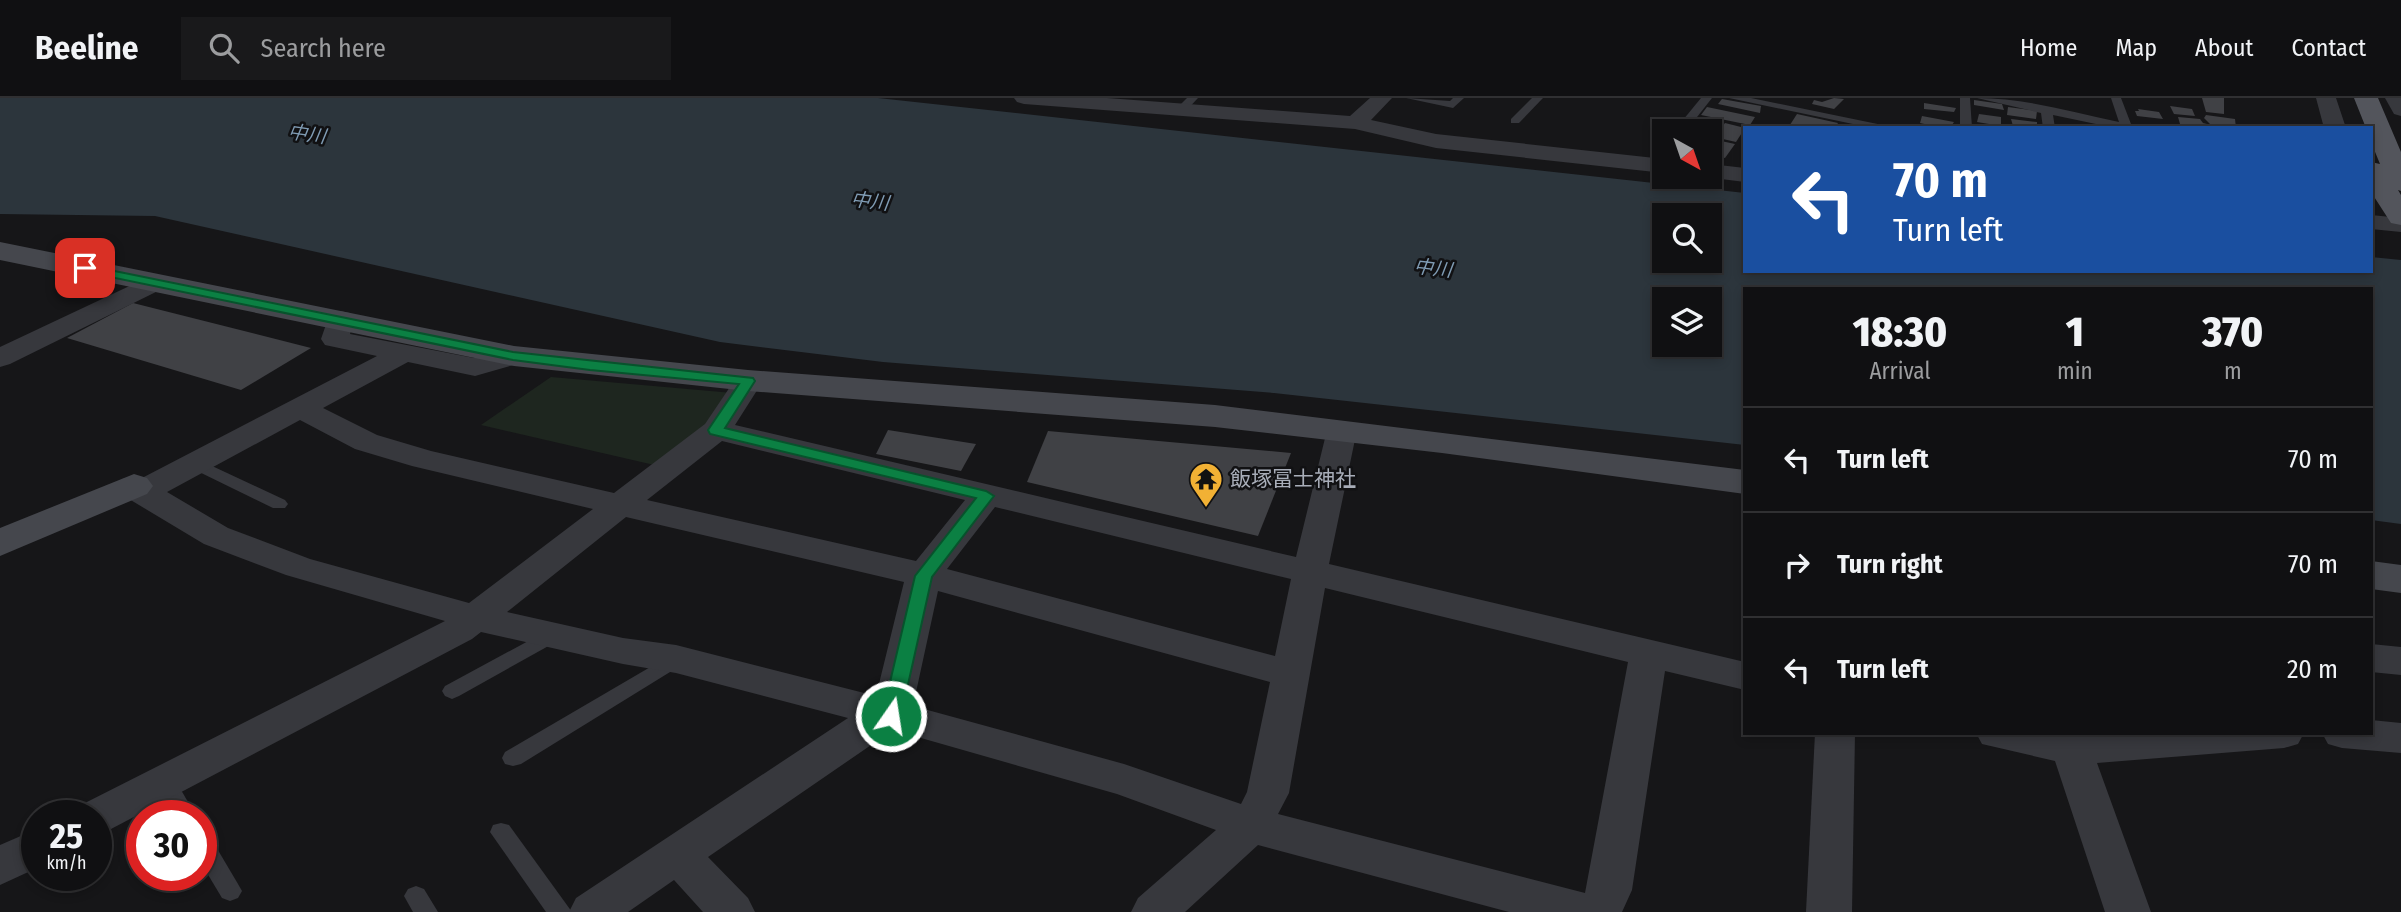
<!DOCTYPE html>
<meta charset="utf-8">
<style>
body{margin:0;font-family:"Fira Sans Condensed","Noto Sans JP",sans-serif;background:#19191b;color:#f1f3f6;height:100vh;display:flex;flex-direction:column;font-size:26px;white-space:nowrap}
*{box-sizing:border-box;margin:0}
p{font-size:23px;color:#9c9d9f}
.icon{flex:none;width:38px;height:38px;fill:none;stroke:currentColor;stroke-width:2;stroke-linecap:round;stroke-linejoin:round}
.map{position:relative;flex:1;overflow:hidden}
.drawer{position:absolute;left:1743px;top:189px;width:630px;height:448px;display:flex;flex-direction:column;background:#101012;border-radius:0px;box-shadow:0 4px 10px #0003,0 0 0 2px #303032}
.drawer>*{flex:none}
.hud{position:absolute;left:1743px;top:28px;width:630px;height:147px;border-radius:0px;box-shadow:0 4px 10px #0003,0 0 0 2px #303032;background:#1a4fa0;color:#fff;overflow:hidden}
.needle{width:46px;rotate:140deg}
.fabs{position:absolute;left:1652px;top:21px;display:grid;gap:14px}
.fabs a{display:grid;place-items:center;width:70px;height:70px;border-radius:0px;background:#101012;box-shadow:0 4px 10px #0003,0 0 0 2px #303032;font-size:35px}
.speed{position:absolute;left:21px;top:702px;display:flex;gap:14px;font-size:35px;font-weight:700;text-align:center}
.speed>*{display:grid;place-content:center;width:91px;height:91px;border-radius:50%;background:#101012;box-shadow:0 4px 10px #0003,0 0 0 2px #303032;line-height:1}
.speed small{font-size:18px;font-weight:400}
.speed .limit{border:10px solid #d22;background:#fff;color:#111}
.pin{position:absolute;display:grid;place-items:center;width:60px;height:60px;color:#fff;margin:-30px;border-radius:14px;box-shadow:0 4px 10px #0006}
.me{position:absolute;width:77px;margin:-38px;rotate:13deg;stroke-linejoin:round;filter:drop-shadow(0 0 5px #0008)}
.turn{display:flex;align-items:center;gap:24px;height:147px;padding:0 35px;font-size:32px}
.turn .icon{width:91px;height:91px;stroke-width:2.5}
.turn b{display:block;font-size:49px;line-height:60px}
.eta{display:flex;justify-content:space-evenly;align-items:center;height:119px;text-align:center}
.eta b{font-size:42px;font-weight:800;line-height:49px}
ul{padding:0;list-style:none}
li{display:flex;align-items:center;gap:21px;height:105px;padding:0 35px;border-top:2px solid #303032}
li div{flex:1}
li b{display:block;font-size:26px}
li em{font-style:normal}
header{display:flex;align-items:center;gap:42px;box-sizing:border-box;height:98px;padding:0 35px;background:#101012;border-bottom:2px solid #303032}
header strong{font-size:33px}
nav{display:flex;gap:38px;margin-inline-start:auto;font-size:24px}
.search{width:490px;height:63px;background:#19191b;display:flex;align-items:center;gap:18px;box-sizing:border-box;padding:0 24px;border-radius:0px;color:#9c9d9f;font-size:26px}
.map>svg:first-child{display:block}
.green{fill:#1e261f}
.water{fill:#2c353c;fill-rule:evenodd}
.building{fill:#404145}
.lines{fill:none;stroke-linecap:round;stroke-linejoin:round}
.lane{fill:#37383d;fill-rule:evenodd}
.street{fill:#37383d;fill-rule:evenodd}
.secondary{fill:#45474d;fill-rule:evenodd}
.primary{fill:#53555c;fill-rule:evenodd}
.route{fill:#0b8043;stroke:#07532c;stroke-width:2}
.labels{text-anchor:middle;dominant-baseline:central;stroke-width:5;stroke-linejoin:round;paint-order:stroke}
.far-water-label{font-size:19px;font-style:italic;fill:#7f9bb3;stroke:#111113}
.poi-label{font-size:21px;fill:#a8adb8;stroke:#111113;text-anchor:start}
</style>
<header>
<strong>Beeline</strong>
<div class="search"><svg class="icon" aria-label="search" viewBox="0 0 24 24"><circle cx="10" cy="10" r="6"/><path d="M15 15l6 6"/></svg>Search here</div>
<nav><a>Home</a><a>Map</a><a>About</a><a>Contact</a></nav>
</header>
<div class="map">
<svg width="2401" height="814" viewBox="0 0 2401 814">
<rect width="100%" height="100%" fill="#161618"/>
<path class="green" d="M551 279 733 295 711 331 663 369 481 327Z"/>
<path class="water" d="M0 0H878L1745 95V173H2371V159L2401 162V426L2371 422V191H1745V347L1274 295 883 264 720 244 155 118 0 116ZM1664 117H1710V163H1664ZM1664 201H1710V247H1664Z"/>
<g class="building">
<path d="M1834 0 1844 1 1834 11 1812 6 1814 2 1822 4Z"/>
<path d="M2202 0H2224V16L2206 14Z"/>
<path d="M1722 1 1761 8 1760 15 1718 6Z"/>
<path d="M1974 2 2002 6 2004 12 1974 7Z"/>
<path d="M1924 5 1956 10 1954 14 1924 11Z"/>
<path d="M2170 8 2192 11 2195 18 2174 16Z"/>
<path d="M1707 9 1755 19 1750 27 1701 17Z"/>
<path d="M2008 9 2037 13 2036 21 2007 17Z"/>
<path d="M2138 11 2159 14 2163 21 2137 18 2135 13H2139Z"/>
<path d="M1797 16 1838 25 1835 30H1788Z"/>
<path d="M1979 16 2001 19V28L1977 24Z"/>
<path d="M2206 17 2235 21 2236 30H2214L2204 20Z"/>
<path d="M1922 18 1954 24 1950 30H1942L1920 25Z"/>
<path d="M2178 19 2200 21 2203 25 2207 26V29L2180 26Z"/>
<path d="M1699 20 1718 23 1711 33H1687Z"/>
<path d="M2011 21 2037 24V30L2013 28Z"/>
<path d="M1725 25 1745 30 1736 44 1714 39Z"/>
<path d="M1712 41 1735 46 1725 60 1710 56Z"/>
<path d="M133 205 311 250 241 292 67 240Z"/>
<path d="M888 332 976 346 961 373 876 356Z"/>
<path d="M1048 333 1291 355 1258 438 1027 384Z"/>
</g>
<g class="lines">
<g class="lane">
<path d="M1187 0H1198L1184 15H1176V11Z"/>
<path d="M1406 0 1450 3 1453 0H1464L1453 10Z"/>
<path d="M1532 0H1543L1519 25H1511V21Z"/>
<path d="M1701 0H1712L1686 33H1674Z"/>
<path d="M1729 0H1751L1897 30H1872Z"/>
<path d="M1960 0H1970L1972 30H1960Z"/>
<path d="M1977 0C2025 0 2072 14 2119 24L2111 0H2121L2131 26 2139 30H2115L2053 17 2055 30H2043L2041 15Z"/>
<path d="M195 360 285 402 288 406 285 410H273L189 369 187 365Z"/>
<path d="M554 529 561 531 564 536 561 541 459 598 452 601 445 598 442 593 445 588Z"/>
<path d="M676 554 683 556 686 561 683 566 521 666 513 668 505 666 502 660 505 654Z"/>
<path d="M165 675 173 678 196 718H173L154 684 157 678Z"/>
<path d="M501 725 509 727 572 814H546L490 734 493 727Z"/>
<path d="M201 735 209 737 238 786 242 793 238 800 230 803 222 800 201 765Z"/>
<path d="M416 788 424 791 438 814H413L404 798 408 791Z"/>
</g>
<g class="street">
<path d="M1014 0H1107L1350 18 1370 0H1392L1371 22 1436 36 1664 61V75L1436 50 1355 31 1024 6 1017 4Z"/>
<path d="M2316 0H2336L2346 30H2324Z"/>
<path d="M2385 0H2401V18L2394 16Z"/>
<path d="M1710 66 1745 70V84L1705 79H1710Z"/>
<path d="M2371 117 2401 120V134L2371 131Z"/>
<path d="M155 176 164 178 168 184 164 190 10 266 0 269V249Z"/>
<path d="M340 213 350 215 354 221 350 236 474 260 514 249 524 252 528 258 524 264 475 278 408 264 323 310 377 337 431 353 614 395 705 326 738 277 748 274 758 277 763 283 735 327 1296 459 1327 332 1331 325 1342 323 1353 325 1357 332 1329 466 1745 564V592L1665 573 1632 792 1622 814H1509L1258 747 1185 814H1131L1138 800 1216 732 1117 696 893 632 708 759 748 800 755 814H703L674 782 628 814H569L576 800 848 620 676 575 623 566 481 534 472 541 111 731 96 736V718H75L81 707 445 523 286 477 204 446 129 401 118 388 122 381 134 378 142 380 377 258 325 247 321 241 330 215ZM300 322 355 351 412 368 593 411 469 505 310 461 228 430 167 394ZM722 343 965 402 916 463 647 402ZM995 409 1291 481 1275 558 947 471ZM626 419 904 484 876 598 676 547 623 540 507 514ZM1325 490 1628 564 1585 795 1278 716 1289 695ZM938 493 1270 584 1247 694 1241 706 1124 666 913 608Z"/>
<path d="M2371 546 2401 549V577L2371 574Z"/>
<path d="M2371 622 2401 625V655L2342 650 2328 646 2322 635H2371Z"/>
<path d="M1815 635H1855L1852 814H1806Z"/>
<path d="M1976 635H2304L2298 646 2284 650 2097 665 2151 814H2105L2055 663 1982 646Z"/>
<path d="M37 731V770L0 787V747Z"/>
</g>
<g class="secondary">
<path d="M0 144 514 248 748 272 1215 307 1745 372V396L1442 355 1215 329 748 293 514 268 0 162Z"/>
<path d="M134 376 147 380 153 388 147 396 0 458V430Z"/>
<path d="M2371 463 2401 467V495L2371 491Z"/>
</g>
<path class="primary" d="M2354 0H2378L2401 54V93L2398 92 2401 97V127L2391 125 2371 94V64L2380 66 2371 44V30H2366Z"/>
</g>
<path class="route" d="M85 167 513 254 753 280 755 283 725 330 986 393 994 398 932 479 901 618 898 623H885L882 618 915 478 976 400 710 336 708 332 739 286 590 272 513 262 81 173V168Z"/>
<defs>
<symbol id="temple-pin" viewBox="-11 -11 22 30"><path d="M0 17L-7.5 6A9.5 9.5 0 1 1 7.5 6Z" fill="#f2b134" stroke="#111113"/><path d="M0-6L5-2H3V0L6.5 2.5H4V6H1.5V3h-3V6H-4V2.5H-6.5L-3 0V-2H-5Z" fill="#111"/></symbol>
</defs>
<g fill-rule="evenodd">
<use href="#temple-pin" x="1187" y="362" width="38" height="52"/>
</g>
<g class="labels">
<g class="far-water-label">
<text transform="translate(307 36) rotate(8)">中川</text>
<text transform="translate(870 103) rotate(7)">中川</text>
<text transform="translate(1433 170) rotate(7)">中川</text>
</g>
<g class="poi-label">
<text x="1230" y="381">飯塚冨士神社</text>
</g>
</g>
</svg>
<div class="fabs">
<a><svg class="needle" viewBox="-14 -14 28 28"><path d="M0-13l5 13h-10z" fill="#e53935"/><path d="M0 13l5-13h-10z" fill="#9c9d9f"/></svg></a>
<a><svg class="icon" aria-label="search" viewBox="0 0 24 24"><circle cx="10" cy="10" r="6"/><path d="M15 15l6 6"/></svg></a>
<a><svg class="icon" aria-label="layers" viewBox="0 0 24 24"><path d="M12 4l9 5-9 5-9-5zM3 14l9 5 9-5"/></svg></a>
</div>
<div class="speed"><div>25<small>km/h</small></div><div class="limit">30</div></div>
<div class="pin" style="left:85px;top:170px;background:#d93025"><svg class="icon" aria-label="arrive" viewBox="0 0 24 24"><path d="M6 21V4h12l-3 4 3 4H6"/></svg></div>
<svg class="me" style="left:891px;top:618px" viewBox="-20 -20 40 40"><circle r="17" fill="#0b8043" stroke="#fff" stroke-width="3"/><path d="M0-11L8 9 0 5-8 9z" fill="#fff"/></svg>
<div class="hud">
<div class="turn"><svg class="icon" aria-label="left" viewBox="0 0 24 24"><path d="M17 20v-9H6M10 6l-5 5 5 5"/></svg><div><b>70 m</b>Turn left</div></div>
</div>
<section class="drawer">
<div class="eta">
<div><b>18:30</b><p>Arrival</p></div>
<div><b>1</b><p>min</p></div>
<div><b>370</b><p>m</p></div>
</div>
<ul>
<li><svg class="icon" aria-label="left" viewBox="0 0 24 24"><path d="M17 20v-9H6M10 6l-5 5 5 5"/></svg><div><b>Turn left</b></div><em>70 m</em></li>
<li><svg class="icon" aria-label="right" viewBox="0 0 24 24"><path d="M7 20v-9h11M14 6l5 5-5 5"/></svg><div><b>Turn right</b></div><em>70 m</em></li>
<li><svg class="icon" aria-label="left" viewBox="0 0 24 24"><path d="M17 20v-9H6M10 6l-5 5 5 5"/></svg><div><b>Turn left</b></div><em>20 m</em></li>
</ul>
</section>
</div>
